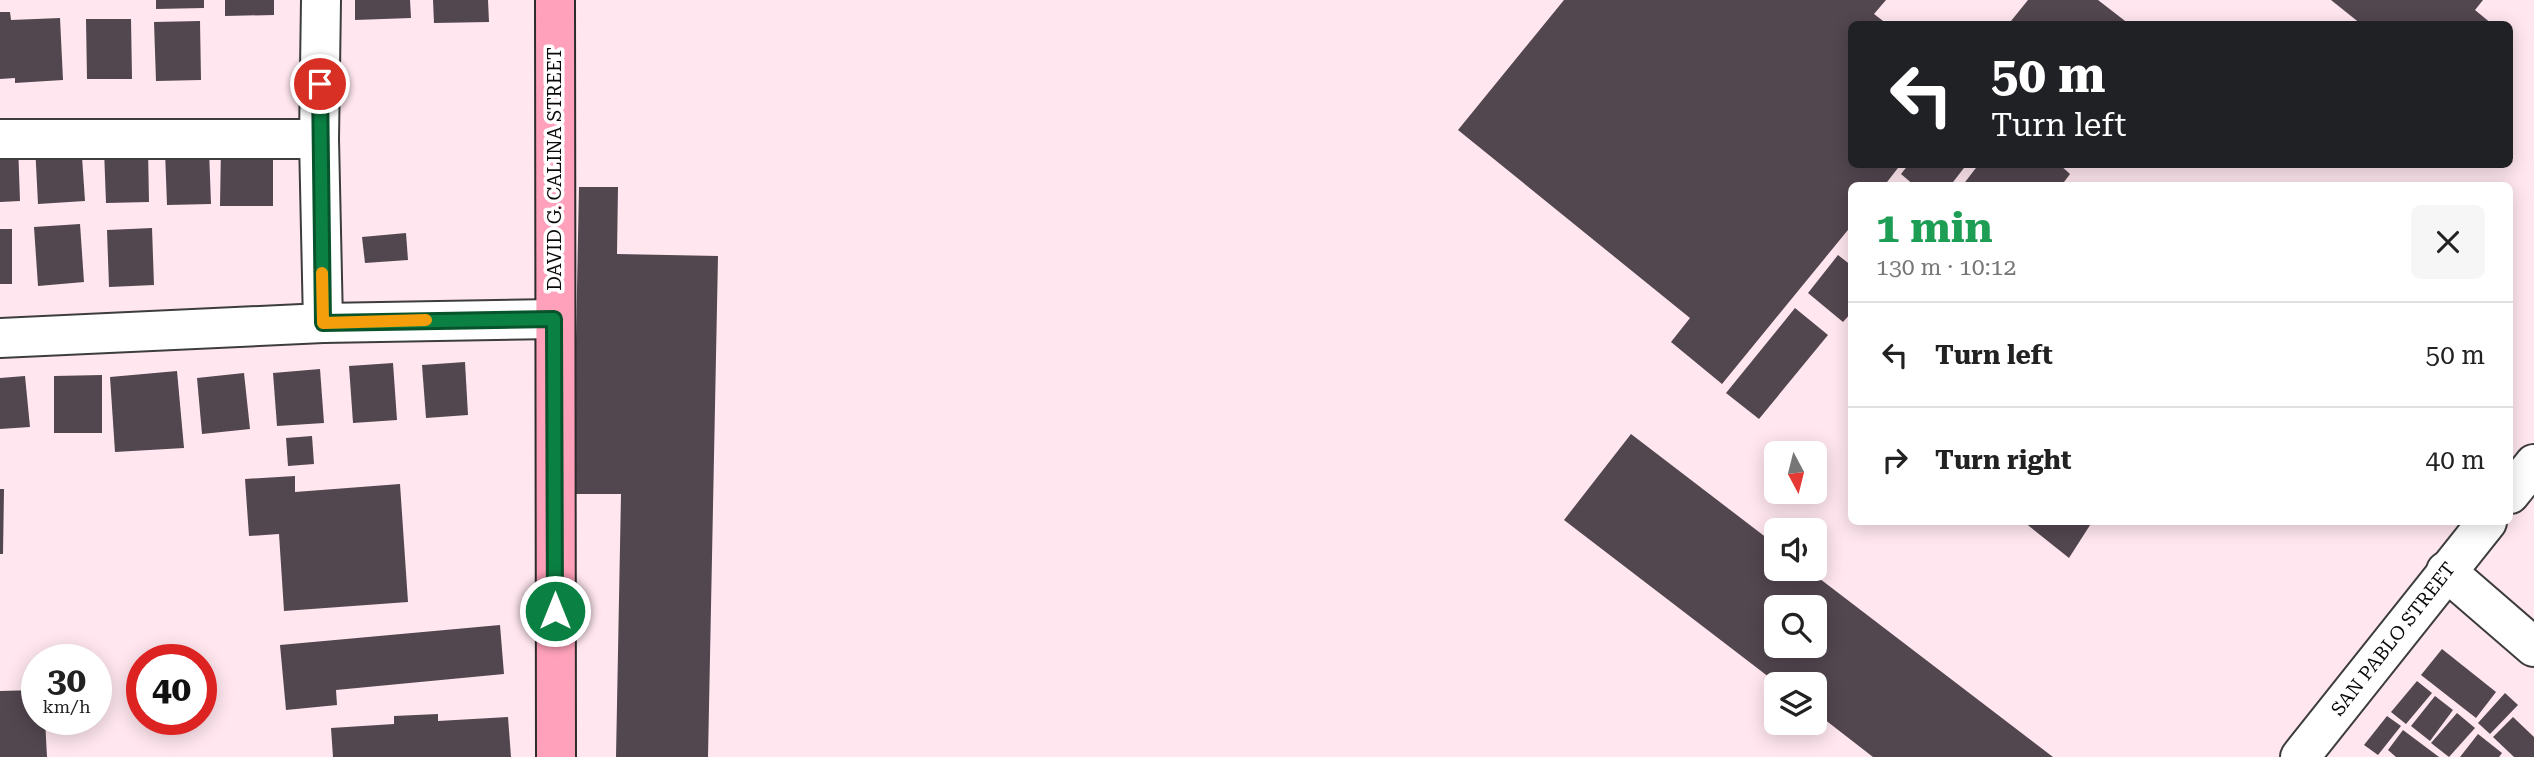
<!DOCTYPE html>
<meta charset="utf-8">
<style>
body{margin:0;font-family:"Roboto Serif",serif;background:#f6f6f6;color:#222;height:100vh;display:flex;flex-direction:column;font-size:26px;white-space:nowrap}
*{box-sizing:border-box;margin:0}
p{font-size:23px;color:#767676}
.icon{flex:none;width:38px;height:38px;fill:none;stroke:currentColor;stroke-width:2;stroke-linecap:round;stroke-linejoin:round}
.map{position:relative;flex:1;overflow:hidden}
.details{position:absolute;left:1848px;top:182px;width:665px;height:343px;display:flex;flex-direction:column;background:#fff;border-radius:10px;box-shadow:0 4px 18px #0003}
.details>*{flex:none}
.top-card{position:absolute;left:1848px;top:21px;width:665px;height:147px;border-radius:10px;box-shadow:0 4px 18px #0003;background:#202124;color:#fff;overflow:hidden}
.needle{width:46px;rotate:173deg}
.fabs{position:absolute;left:1764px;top:441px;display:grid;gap:14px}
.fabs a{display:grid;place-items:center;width:63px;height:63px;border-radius:10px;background:#fff;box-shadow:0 4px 18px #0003;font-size:35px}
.speed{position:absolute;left:21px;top:644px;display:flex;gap:14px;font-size:35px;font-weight:700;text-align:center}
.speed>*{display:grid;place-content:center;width:91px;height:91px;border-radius:50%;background:#fff;box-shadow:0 4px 18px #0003;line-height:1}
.speed small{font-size:18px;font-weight:400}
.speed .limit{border:10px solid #d22;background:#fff;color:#111}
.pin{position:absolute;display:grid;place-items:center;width:60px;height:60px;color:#fff;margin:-30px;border:4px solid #fff;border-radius:50%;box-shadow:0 2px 7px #0007}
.me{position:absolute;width:77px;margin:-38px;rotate:0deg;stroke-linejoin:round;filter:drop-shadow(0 0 5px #0008)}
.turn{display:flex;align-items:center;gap:24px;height:147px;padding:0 28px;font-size:32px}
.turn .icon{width:91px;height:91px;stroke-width:2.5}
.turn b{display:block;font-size:49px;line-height:60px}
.round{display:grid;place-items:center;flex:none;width:74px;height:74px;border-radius:10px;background:#f6f6f6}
.summary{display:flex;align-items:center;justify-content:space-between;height:119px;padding:0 28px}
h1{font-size:42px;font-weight:700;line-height:52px;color:#1e9e55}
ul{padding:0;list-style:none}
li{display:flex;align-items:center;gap:21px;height:105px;padding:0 28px;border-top:2px solid #e0e0e0}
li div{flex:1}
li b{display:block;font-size:26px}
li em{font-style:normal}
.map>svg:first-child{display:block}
.building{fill:#52464f;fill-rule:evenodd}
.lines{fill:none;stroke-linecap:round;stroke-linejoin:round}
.street-casing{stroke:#3d3d3d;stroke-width:42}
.secondary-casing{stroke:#2c2c2c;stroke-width:42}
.street{stroke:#fff;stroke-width:38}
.secondary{stroke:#ffa1bb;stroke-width:38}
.route-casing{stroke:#07532c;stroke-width:18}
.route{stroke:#0b8043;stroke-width:12}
.slow{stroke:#f59e0b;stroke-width:12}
.labels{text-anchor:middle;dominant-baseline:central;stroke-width:7;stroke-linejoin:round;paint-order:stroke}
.street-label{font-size:19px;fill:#0a0a0a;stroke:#fff}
</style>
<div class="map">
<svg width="2534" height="757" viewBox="0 0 2534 757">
<rect width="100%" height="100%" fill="#ffe6ef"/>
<g class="building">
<path d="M156 0H204V8L156 9Z"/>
<path d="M225 0H274V15L225 16Z"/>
<path d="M355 0H410L411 18 355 20Z"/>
<path d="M433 0H488L489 22 434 23Z"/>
<path d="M1564 0H1886L1874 14 1887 24H1852V164H1901L1884 186H1852V225L1722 384 1671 342 1690 318 1458 130Z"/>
<path d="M2028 0H2098L2129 24H2014L2011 21Z"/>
<path d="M2331 0H2483L2475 10 2492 24H2361Z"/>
<path d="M0 12H10L11 20 60 18 63 80 15 83V78L0 79Z"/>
<path d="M86 19H131L132 79H87Z"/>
<path d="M200 21 201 80 156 81 154 22Z"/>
<path d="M81 142 85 201 38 204 35 145Z"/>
<path d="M18 144 20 201 0 202V145Z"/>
<path d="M221 146H273V206H220Z"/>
<path d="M148 148 149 202 106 203 104 149Z"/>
<path d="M209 150 211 204 167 205 165 151Z"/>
<path d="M1909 164H1967L1950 186H1915L1901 174Z"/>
<path d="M1979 164H2059L2070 174 2061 186H1962Z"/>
<path d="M579 187H618L617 254 718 256 708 757H616L621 494H573Z"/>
<path d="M80 224 84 282 38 286 34 227Z"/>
<path d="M152 228 154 285 109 287 107 230Z"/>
<rect x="0" y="229" width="12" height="55"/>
<path d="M406 233 408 260 365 263 362 237Z"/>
<path d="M1838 255 1852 266V312L1843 322 1808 293Z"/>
<path d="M1795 308 1828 335 1759 419 1726 393Z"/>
<path d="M465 362 468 415 426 418 422 365Z"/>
<path d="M393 363 397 420 353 423 349 366Z"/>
<path d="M320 369 324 423 277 426 273 373Z"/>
<path d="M177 371 184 448 115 452 110 377Z"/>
<path d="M244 373 250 429 202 434 197 378Z"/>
<path d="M102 375V433H54V376Z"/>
<path d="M25 376 30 427 0 429V378Z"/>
<path d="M1631 434 1776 545V569H1807L2053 757H1873L1815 712V684H1778L1564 520ZM1776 607H1815V646H1776Z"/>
<path d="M312 436 314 464 288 466 286 438Z"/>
<path d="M295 476V492L400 484 408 602 284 611 279 534 249 536 245 479Z"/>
<path d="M0 489H4L3 554H0Z"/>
<path d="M2024 522H2092L2069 558Z"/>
<path d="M500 625 504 674 336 690 337 705 286 710 280 645Z"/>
<path d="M2442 649 2496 692 2476 718 2421 675Z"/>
<path d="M2417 681 2432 693 2406 724 2391 712Z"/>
<path d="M37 690V719H45L47 757H0V691Z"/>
<path d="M2505 693 2518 705 2490 734 2478 723Z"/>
<path d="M2435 696 2453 710 2430 741 2411 726Z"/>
<path d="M2457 713 2475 728 2449 757 2431 743Z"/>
<path d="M438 714V721L508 717 511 757H333L331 728 394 724V716Z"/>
<path d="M2387 716 2401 726 2378 755 2364 745Z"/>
<path d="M2513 717 2534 737V757H2514L2493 737Z"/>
<path d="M2403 730 2439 757H2396L2388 750Z"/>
<path d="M2478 734 2502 753 2499 757H2460Z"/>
</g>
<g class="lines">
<defs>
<g id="street">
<path d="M321 0 319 139 323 323"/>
<path d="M0 139H319"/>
<path d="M0 338 323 323 554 319"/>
<path d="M2510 494 2534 464"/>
<path d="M2446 571 2534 647"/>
<path d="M2300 757 2487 522"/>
</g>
<path id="secondary" d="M555 0 556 757"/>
</defs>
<use href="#street" class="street-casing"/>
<use href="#secondary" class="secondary-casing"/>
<use href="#street" class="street"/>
<use href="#secondary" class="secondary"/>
</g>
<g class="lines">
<defs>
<path id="route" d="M320 84 323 323 554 319 555 611"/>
</defs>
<use href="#route" class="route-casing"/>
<use href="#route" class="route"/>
<path class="slow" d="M322 273 323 323 426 320"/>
</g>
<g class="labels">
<g class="street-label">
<text transform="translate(554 169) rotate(-90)">DAVID G. CALINA STREET</text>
<text transform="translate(2393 639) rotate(-52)">SAN PABLO STREET</text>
</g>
</g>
</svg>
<div class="fabs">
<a><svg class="needle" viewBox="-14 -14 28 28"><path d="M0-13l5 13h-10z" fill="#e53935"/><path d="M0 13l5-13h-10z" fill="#767676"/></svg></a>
<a><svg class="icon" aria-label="sound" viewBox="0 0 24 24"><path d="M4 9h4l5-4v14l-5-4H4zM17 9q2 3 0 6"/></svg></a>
<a><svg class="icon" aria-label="search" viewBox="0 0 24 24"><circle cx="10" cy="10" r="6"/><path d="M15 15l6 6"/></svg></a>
<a><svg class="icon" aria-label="layers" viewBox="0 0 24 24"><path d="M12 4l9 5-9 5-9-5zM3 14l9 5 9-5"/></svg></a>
</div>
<div class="speed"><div>30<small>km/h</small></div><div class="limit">40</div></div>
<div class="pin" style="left:320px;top:84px;background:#d93025"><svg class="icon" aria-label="arrive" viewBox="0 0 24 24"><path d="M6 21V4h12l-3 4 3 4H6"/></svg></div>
<svg class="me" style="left:555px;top:611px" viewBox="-20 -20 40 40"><circle r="17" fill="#0b8043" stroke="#fff" stroke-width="3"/><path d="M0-11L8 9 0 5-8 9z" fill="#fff"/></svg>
<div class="top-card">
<div class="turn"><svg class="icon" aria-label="left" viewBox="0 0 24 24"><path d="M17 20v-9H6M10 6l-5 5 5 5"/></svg><div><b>50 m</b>Turn left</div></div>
</div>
<section class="details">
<div class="summary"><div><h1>1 min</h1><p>130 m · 10:12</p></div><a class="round"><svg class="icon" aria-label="close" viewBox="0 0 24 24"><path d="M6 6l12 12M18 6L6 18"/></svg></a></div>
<ul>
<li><svg class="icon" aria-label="left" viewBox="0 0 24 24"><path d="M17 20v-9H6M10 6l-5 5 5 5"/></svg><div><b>Turn left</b></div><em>50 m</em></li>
<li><svg class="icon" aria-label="right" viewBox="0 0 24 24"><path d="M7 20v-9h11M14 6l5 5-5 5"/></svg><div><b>Turn right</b></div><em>40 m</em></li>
</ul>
</section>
</div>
